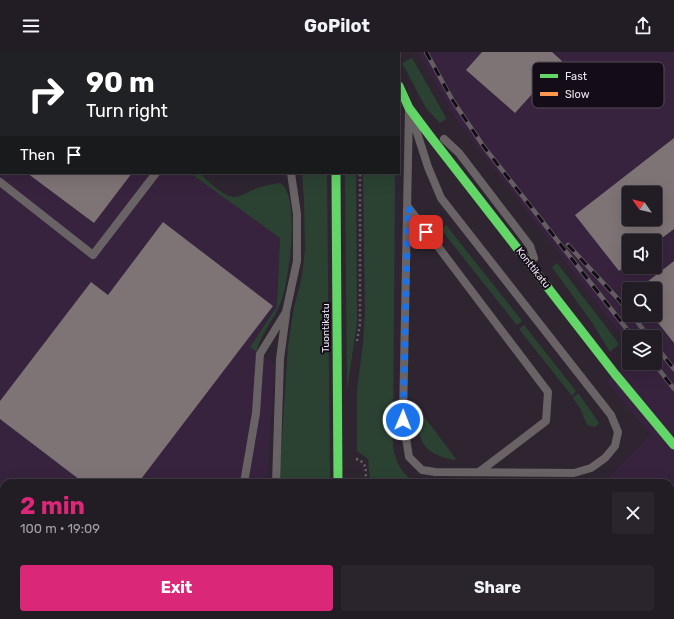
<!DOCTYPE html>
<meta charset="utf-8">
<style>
body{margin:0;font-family:Rubik,sans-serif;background:#2a252d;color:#f1f3f6;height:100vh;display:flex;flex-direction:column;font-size:15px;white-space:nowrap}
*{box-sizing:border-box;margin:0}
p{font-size:13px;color:#a2a1a7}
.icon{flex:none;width:22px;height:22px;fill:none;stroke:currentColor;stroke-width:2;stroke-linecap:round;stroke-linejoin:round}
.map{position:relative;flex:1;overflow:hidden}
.drawer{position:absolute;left:0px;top:427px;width:674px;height:140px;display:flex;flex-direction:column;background:#221c25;border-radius:12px 12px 0 0;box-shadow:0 4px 16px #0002,0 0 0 1px #3f3a42}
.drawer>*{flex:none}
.guide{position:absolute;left:0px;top:0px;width:400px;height:122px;box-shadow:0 4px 16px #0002,0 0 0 1px #3f3a42;background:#202124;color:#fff;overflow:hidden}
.needle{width:26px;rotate:304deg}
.tools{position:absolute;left:622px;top:134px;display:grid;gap:8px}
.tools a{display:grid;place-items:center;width:40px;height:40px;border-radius:4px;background:#221c25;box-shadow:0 4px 16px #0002,0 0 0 1px #3f3a42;font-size:20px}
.pin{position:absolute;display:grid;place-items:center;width:34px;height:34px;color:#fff;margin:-17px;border-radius:8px;box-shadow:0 2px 6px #0006}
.me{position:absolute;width:44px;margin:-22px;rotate:1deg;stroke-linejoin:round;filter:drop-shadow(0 0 3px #0008)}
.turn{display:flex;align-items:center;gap:14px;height:84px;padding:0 20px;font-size:18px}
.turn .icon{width:52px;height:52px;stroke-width:2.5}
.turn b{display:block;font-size:28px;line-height:34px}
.then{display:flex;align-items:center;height:38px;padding:0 20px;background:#0003;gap:8px;font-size:15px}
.round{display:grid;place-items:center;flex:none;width:42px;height:42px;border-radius:4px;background:#2a252d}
.headline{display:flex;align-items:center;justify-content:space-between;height:68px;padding:0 20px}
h1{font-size:24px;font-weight:700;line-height:30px;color:#db2777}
.button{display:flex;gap:8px;margin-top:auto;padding:8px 20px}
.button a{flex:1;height:46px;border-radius:4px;background:#db2777;color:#fff;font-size:16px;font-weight:700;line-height:46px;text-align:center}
.button a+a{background:#2a252d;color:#f1f3f6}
header{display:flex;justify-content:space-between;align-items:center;height:52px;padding:0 20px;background:#221c25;font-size:18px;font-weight:700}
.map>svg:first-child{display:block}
.built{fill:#37233d;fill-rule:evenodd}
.green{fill:#2b4232}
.building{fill:#7e7375;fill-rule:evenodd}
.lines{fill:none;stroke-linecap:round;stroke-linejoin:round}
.path{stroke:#686268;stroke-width:2.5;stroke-dasharray:2 3;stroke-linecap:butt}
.lane{stroke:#6a6366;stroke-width:8}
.street{stroke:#6a6366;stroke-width:16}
.fast{stroke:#63d668;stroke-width:9}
.slow{stroke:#ff974d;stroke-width:9}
.rail-casing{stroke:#655f64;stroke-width:4.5}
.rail{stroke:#140d17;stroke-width:3;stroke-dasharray:9;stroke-linecap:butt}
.route{stroke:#1a73e8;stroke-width:7;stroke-dasharray:0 12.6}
.labels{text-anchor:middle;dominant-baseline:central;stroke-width:4;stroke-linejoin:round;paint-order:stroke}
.street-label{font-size:10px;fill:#ede3f1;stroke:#140d17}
.key{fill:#140d17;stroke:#554d58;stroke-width:1}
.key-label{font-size:11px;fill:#ede3f1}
</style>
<header><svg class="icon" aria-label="menu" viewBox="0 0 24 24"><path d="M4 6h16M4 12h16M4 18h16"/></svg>GoPilot<svg class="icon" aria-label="share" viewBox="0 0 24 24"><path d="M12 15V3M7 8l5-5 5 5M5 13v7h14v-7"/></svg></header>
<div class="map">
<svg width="674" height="567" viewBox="0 0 674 567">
<rect width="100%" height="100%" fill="#2e2531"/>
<g class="built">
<path d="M0 0H223L1 1V121H190L280 186 277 254 250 294 275 313 267 431H4V563H260V567H0Z"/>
<path d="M418 0H674V567H389V563H670V431H603L650 383 606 329 623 316 628 317 637 311H655V285H629V293L455 66ZM629 141H655V167H629ZM629 189H655V215H629ZM629 237H655V263H629Z"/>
</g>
<g class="green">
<path d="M412 6 445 64 446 67 440 71 426 56 402 11Z"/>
<path d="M190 121H199C207 128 224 146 235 145 241 145 249 139 255 137 263 134 271 132 280 131 301 143 289 226 282 247 276 266 260 281 257 300L250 295 277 254 280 186Z"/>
<path d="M302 121H327L330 431H279L288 294 294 255 300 233 303 217 305 197 304 148Z"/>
<path d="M345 121H356L357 270 347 338Z"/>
<path d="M363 121H395L393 394C395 410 403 425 419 431H370L368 407 357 399V338L363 292 365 259Z"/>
<path d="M446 173 522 269 517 273 516 272 443 180V176Z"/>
<path d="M557 211 619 292 610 300 591 269 552 215Z"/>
<path d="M524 273 576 339 572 344 519 277Z"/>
<path d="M577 342H579L599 371 595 375 587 373 580 356 573 346Z"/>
<path d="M421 363H423L456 407 454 408C428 403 416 392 419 364Z"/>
<rect x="274" y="563" width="54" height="4"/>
</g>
<g class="building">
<path d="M482 0H552L562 9 515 61 466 18Z"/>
<path d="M674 86V177L658 189H629V212L619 219 575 163ZM629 141H655V167H629Z"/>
<path d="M27 121H132L94 171Z"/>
<path d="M163 170 273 254 138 431H84L0 367V349L91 230 108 243Z"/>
<path d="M674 209V291L655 267V237H638Z"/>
</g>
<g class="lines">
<g class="path">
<path d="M313 0V1"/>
<path d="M360 0V1"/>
<path d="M357 289 360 272V121"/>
<path d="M356 407C369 411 365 420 366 431"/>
<path d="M383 563V567"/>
</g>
<g class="lane">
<path d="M251 0V1"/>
<path d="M236 1 237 0"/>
<path d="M409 56 428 115 441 146 611 363 618 380 615 394 605 406 591 416 574 421 435 420 422 418 409 405 403 367Z"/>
<path d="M444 87 459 101 530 194 534 206"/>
<path d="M0 130 93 203 156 121"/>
<path d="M408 155 548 340 546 369 479 420"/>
<path d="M244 431 256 361 260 302 286 260 297 209V162L291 121"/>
<path d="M276 431 280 307 286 262"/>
<path d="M270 567V563"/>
</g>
<path class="street" d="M383 0 384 1"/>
<g class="fast">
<path d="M399 34 409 56 430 84 615 322 674 393"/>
<path d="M336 121 338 431"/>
<path d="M339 563V567"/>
</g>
<path class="slow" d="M335 0V1"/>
<defs>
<g id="rail">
<path d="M426 0 453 49 484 95 633 285"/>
<path d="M568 193 620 249 629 260"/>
<path d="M632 263 649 285"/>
<path d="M655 293 674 317"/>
<path d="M654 311 674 337"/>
</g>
</defs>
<use href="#rail" class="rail-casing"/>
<use href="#rail" class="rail"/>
</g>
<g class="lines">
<path class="route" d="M403 368 408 156 426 180"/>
</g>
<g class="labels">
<g class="street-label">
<text transform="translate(533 216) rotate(52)">Konttikatu</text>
<text transform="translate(326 276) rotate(-90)">Tuontikatu</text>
</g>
</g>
<rect x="532" y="10" width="132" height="46" rx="6" class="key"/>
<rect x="540" y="22" width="18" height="4" fill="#63d668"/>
<rect x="540" y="40" width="18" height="4" fill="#ff974d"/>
<g class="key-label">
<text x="565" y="28">Fast</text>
<text x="565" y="46">Slow</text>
</g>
</svg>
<div class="tools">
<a><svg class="needle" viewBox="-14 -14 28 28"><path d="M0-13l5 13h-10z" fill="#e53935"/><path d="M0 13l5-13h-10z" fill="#a2a1a7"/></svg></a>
<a><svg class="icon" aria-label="sound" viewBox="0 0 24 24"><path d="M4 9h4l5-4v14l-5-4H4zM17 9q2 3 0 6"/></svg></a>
<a><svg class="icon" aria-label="search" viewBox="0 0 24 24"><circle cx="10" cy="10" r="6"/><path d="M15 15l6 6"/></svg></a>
<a><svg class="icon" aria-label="layers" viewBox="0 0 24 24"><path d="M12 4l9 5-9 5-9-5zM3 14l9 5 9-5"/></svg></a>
</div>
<div class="pin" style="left:426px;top:180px;background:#d93025"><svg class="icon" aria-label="arrive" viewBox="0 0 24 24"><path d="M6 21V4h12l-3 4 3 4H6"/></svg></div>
<svg class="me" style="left:403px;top:368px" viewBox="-20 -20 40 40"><circle r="17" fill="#1a73e8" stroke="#fff" stroke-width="3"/><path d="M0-11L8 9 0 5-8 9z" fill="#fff"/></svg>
<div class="guide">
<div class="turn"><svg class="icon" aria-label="right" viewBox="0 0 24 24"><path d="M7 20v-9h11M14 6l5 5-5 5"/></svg><div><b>90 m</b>Turn right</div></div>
<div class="then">Then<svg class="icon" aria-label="arrive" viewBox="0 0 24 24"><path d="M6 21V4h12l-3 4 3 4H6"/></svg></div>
</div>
<section class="drawer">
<div class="headline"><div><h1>2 min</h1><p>100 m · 19:09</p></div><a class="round"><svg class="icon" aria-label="close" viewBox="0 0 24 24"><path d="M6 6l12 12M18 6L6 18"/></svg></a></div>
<div class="button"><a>Exit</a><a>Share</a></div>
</section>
</div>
